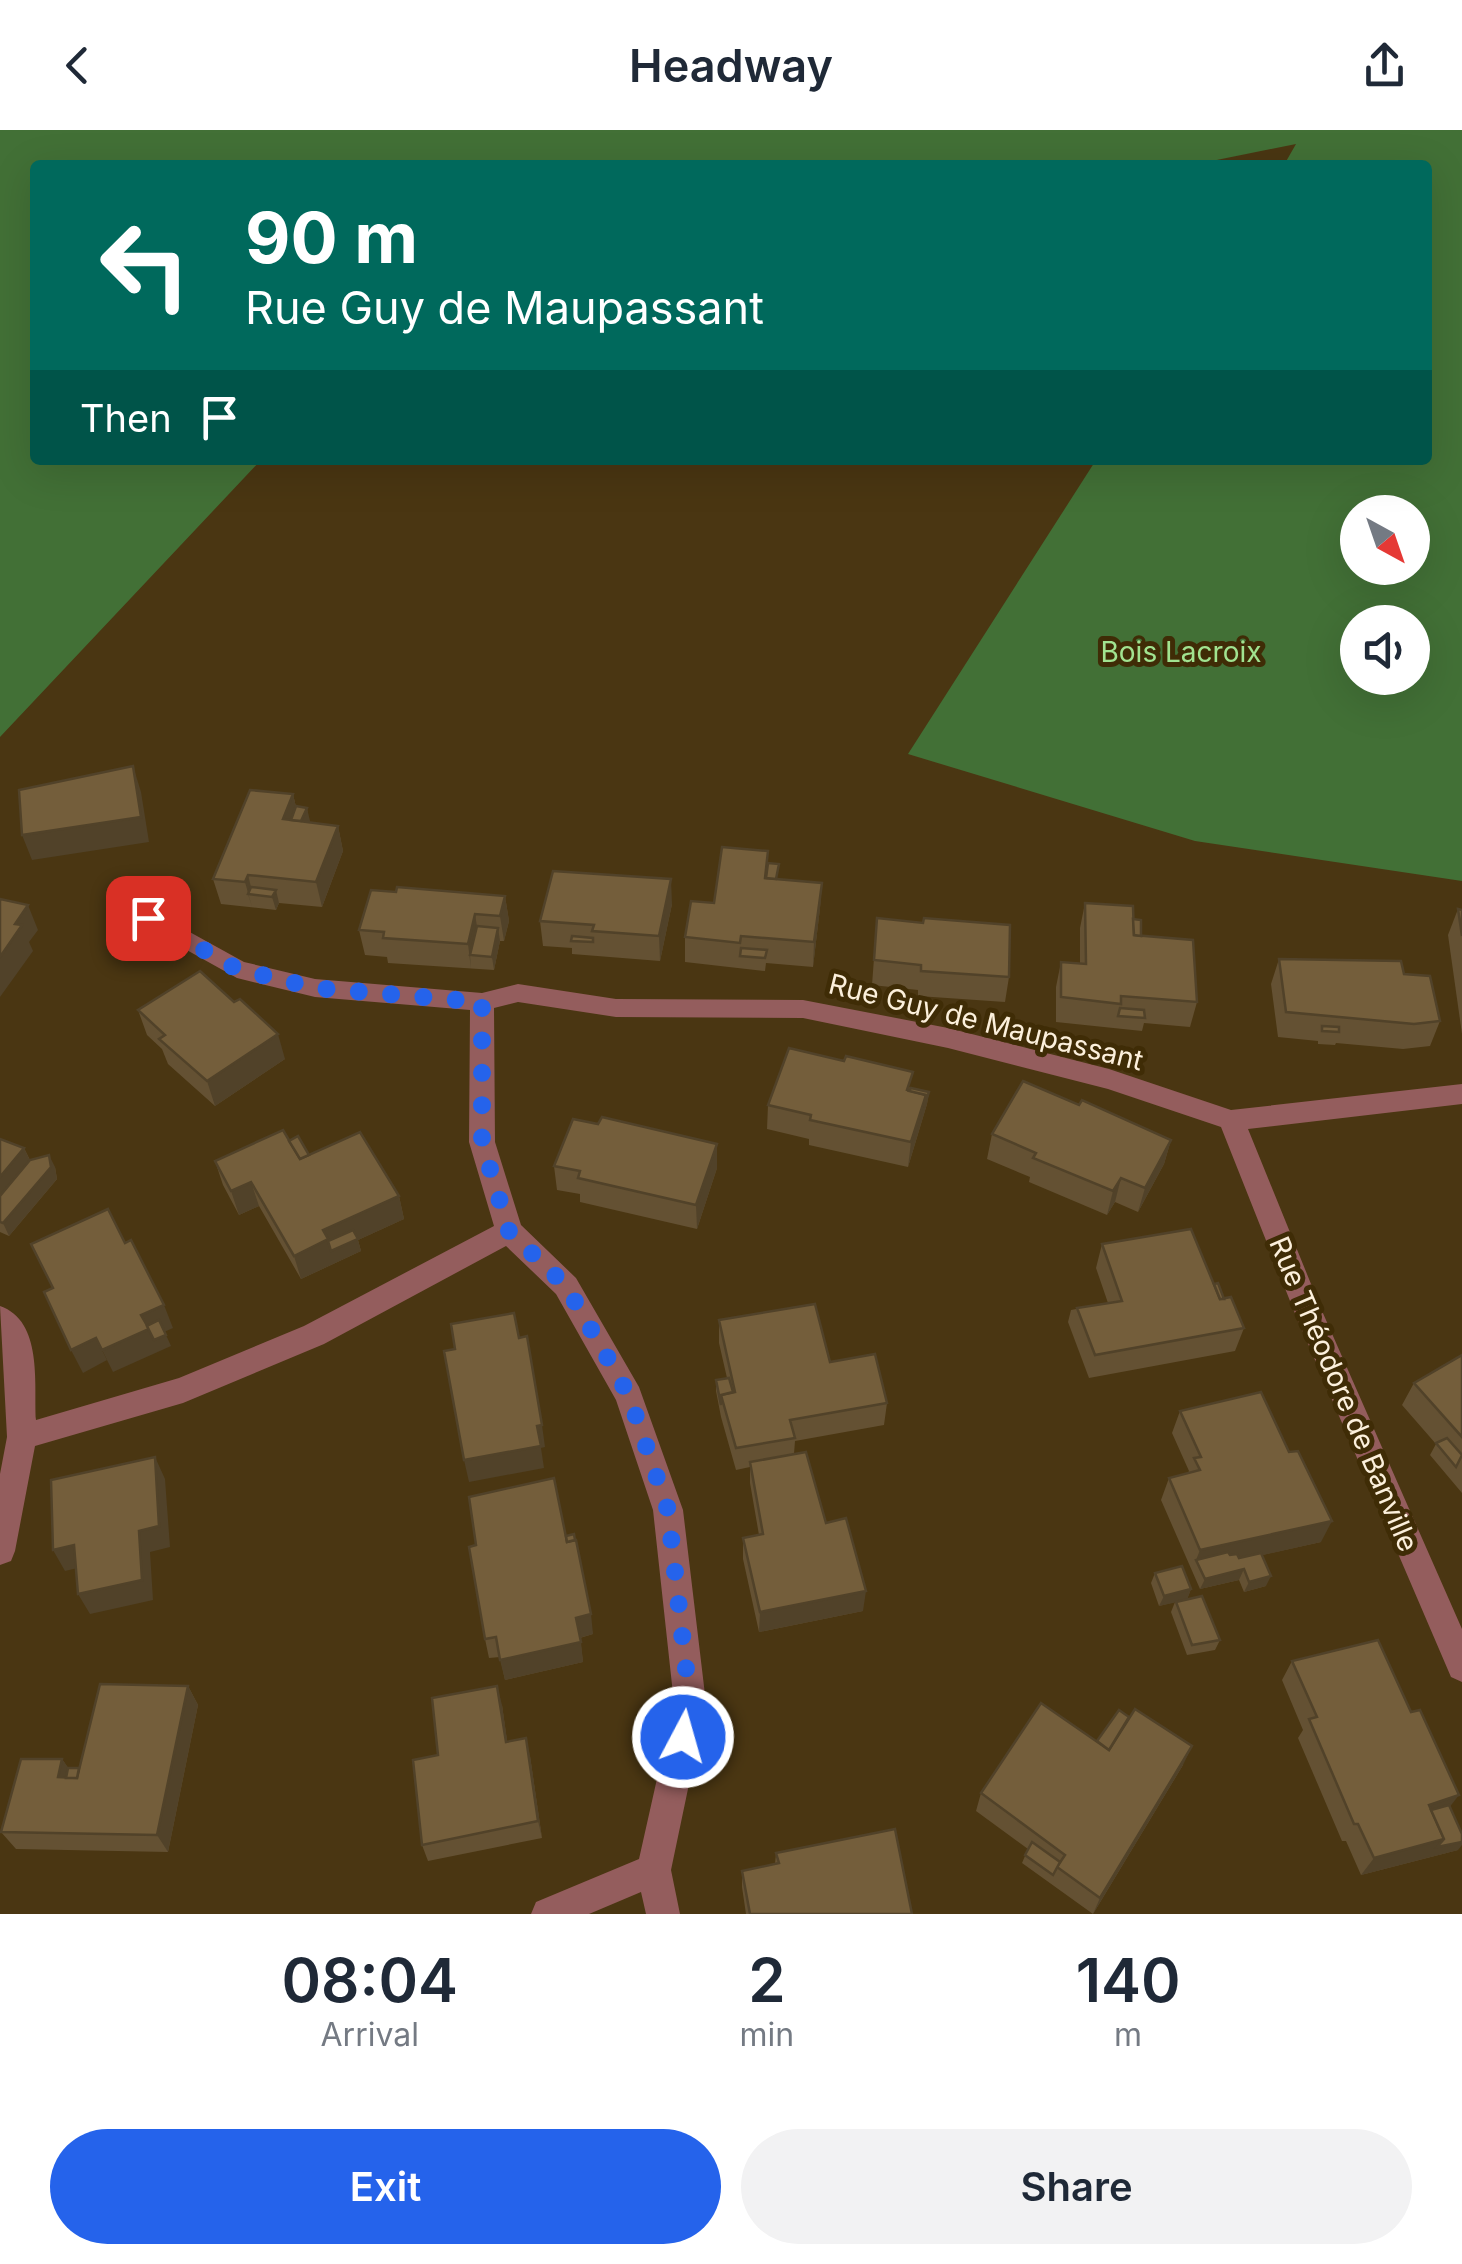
<!DOCTYPE html>
<meta charset="utf-8">
<style>
body{margin:0;font-family:Inter,sans-serif;background:#f2f2f3;color:#1f2937;height:100vh;display:flex;flex-direction:column;font-size:38px;white-space:nowrap}
*{box-sizing:border-box;margin:0}
p{font-size:32px;color:#747a83}
.icon{flex:none;width:55px;height:55px;fill:none;stroke:currentColor;stroke-width:2;stroke-linecap:round;stroke-linejoin:round}
.map{position:relative;height:1784px;overflow:hidden}
.details{display:flex;flex-direction:column;background:#fff;flex:1}
.details>*{flex:none}
.top-card{position:absolute;left:30px;top:30px;width:1402px;height:305px;border-radius:10px;box-shadow:0 10px 40px #0002;background:#00695c;color:#fff;overflow:hidden}
.needle{width:65px;rotate:140deg}
.buttons{position:absolute;left:1340px;top:365px;display:grid;gap:20px}
.buttons a{display:grid;place-items:center;width:90px;height:90px;border-radius:50%;background:#fff;box-shadow:0 10px 40px #0002;font-size:50px}
.pin{position:absolute;display:grid;place-items:center;width:85px;height:85px;color:#fff;margin:-42px;border-radius:20px;box-shadow:0 5px 15px #0006}
.me{position:absolute;width:110px;margin:-55px;rotate:6deg;stroke-linejoin:round;filter:drop-shadow(0 0 8px #0008)}
.turn{display:flex;align-items:center;gap:35px;height:210px;padding:0 50px;font-size:45px}
.turn .icon{width:130px;height:130px;stroke-width:2.5}
.turn b{display:block;font-size:70px;line-height:85px}
.then{display:flex;align-items:center;height:95px;padding:0 50px;background:#0003;gap:20px;font-size:38px}
.eta{display:flex;justify-content:space-evenly;align-items:center;height:170px;text-align:center}
.eta b{font-size:60px;font-weight:600;line-height:70px}
.action{display:flex;gap:20px;margin-top:auto;padding:20px 50px}
.action a{flex:1;height:115px;border-radius:60px;background:#2563eb;color:#fff;font-size:40px;font-weight:600;line-height:115px;text-align:center}
.action a+a{background:#f2f2f3;color:#1f2937}
header{display:flex;justify-content:space-between;align-items:center;height:130px;padding:0 50px;background:#fff;font-size:45px;font-weight:600}
.map>svg:first-child{display:block}
.forest{fill:#427036;fill-rule:evenodd}
.lines{fill:none;stroke-linecap:round;stroke-linejoin:round}
.minor{fill:#945d5d;fill-rule:evenodd}
.wall{fill:#645133}
.shaded-wall{fill:#514229}
.building{fill:#745e3b;stroke:#514229;stroke-width:2.5}
.route{stroke:#2563eb;stroke-width:18;stroke-dasharray:0 32.4}
.labels{text-anchor:middle;dominant-baseline:central;stroke-width:10;stroke-linejoin:round;paint-order:stroke}
.park-label{font-size:28px;fill:#a1e390;stroke:#3f2c06}
.street-label{font-size:28px;fill:#fcf0dc;stroke:#3f2c06}
</style>
<header><svg class="icon" aria-label="back" viewBox="0 0 24 24"><path d="M15 5l-7 7 7 7"/></svg>Headway<svg class="icon" aria-label="share" viewBox="0 0 24 24"><path d="M12 15V3M7 8l5-5 5 5M5 13v7h14v-7"/></svg></header>
<div class="map">
<svg width="1462" height="1784" viewBox="0 0 1462 1784">
<rect width="100%" height="100%" fill="#4a3612"/>
<path class="forest" d="M0 0H1462V751L1195 711 908 624 1096 330H1428V35H1284L1296 14 1192 35H35V330H261L0 607ZM1358 382H1412V438H1358ZM1358 492H1412V548H1358Z"/>
<g class="lines">
<path class="minor" d="M148 779 244 832 315 849 482 863 518 854 616 869 803 870 948 898 1109 939 1231 980 1462 954V974L1248 999 1322 1181 1462 1499V1552L1451 1547 1294 1181 1221 997 1108 959 948 918 803 888 616 887 518 872 494 878 495 1012 521 1095 576 1148 639 1257 683 1380 706 1573 671 1740 680 1784H646L641 1762 589 1784H531L536 1772 639 1729 674 1573 653 1380 616 1270 556 1164 506 1116 324 1214 183 1273 35 1316 15 1421 11 1431 0 1435V1344L7 1307 0 1176C43 1191 34 1253 36 1290L179 1248 304 1196 494 1096 469 1012 470 880 315 867 237 848 140 794 136 788Z"/>
</g>
<g class="wall">
<path d="M293 664 296 677 307 678 309 692 338 696 343 721 322 777 279 773 276 780 221 774 213 749Z"/>
<path d="M768 721V733L778 749 822 753 820 778 813 837 766 833 765 841 685 832V807L714 773Z"/>
<path d="M505 766 509 791 504 811H500L494 840 388 833 387 827 365 825 359 800Z"/>
<path d="M1085 773 1133 789 1141 806 1197 872 1190 897 1144 893 1142 901 1056 892V857L1061 832 1080 833V798Z"/>
<path d="M672 774 660 831 572 824V818L543 816 540 791Z"/>
<path d="M1458 779 1462 780V904L1448 805Z"/>
<path d="M877 788 1009 847 1005 872 918 866V860L872 855Z"/>
<path d="M1279 829 1404 844 1440 891 1430 916 1403 919 1336 913 1335 915 1318 914V911L1278 907 1271 854Z"/>
<path d="M138 880 285 929 215 976 168 934 162 919 147 905Z"/>
<path d="M844 931 911 958 929 962 927 974 908 1037 809 1015V1009L767 999 768 975Z"/>
<path d="M1079 975 1171 1010 1164 1034 1138 1082 1115 1072 1107 1085 1029 1052 1030 1047 987 1029 992 1004Z"/>
<path d="M0 1009 24 1018 30 1030 55 1037 57 1049 9 1106 0 1102Z"/>
<path d="M289 1011 309 1025 399 1066 404 1089 358 1110 361 1121 301 1149 259 1076 239 1085 223 1055 215 1031Z"/>
<path d="M554 1036 717 1038 697 1099 580 1072V1064L557 1060Z"/>
<path d="M1102 1114 1214 1154 1244 1198 1235 1221 1089 1248 1068 1192 1071 1180 1108 1173 1096 1138Z"/>
<path d="M719 1190 830 1232 887 1273 884 1295 795 1311 794 1324 826 1393 863 1481 759 1502 743 1429V1408L759 1405 750 1353V1337L736 1340 721 1287 716 1261V1250L727 1248 719 1213Z"/>
<path d="M1462 1225V1363L1430 1325 1436 1314 1402 1275 1414 1253Z"/>
<path d="M1180 1281 1321 1412 1262 1425 1266 1456 1244 1462 1239 1450 1200 1459 1161 1370 1169 1348 1188 1343 1189 1341 1172 1303Z"/>
<path d="M566 1406 593 1504 580 1508 583 1532 505 1550 500 1527 489 1528 485 1509Z"/>
<path d="M1155 1443 1191 1459 1187 1469 1220 1510 1215 1520 1187 1525 1171 1482 1175 1472 1159 1476 1151 1453Z"/>
<path d="M1292 1531 1450 1677 1458 1720 1361 1745 1346 1711H1342L1298 1608 1303 1600 1282 1550Z"/>
<path d="M188 1556 198 1575 168 1722 16 1719 1 1702 62 1629 68 1638H79Z"/>
<path d="M502 1575 507 1611 530 1626 542 1708 428 1731 422 1715 438 1625Z"/>
<path d="M1097 1611 1183 1635 1093 1784 1022 1733 1028 1719 976 1681 981 1663Z"/>
<path d="M776 1723 912 1784H746L742 1757V1741L775 1734Z"/>
</g>
<g class="shaded-wall">
<path d="M133 636 141 662 149 712 32 730 22 705Z"/>
<path d="M293 664 299 690 283 689Z"/>
<path d="M307 678 310 691 300 716 297 703Z"/>
<path d="M338 696 343 721 322 777 316 752Z"/>
<path d="M248 745 253 765 248 764 252 777 245 752Z"/>
<path d="M671 749 672 774 660 831 659 806Z"/>
<path d="M822 753 820 778 813 837 814 812Z"/>
<path d="M276 760 279 773 276 780 272 767Z"/>
<path d="M505 766 509 791 504 811 500 786Z"/>
<path d="M28 775 38 800 29 812 33 821 0 867V827L15 794Z"/>
<path d="M475 784 479 809 470 825 471 839 468 814Z"/>
<path d="M498 798 500 811 494 840 492 827Z"/>
<path d="M278 904 285 929 215 976 207 951Z"/>
<path d="M929 962 927 974 908 1037 911 1012 926 965Z"/>
<path d="M1171 1010 1164 1034 1138 1082 1145 1058Z"/>
<path d="M717 1014V1038L697 1099 696 1075Z"/>
<path d="M24 1018 36 1043 0 1085V1047Z"/>
<path d="M49 1025 55 1037 57 1049 9 1106 3 1093Z"/>
<path d="M1121 1048 1115 1072 1107 1085 1113 1061Z"/>
<path d="M251 1052 259 1076 239 1085 231 1061Z"/>
<path d="M399 1066 404 1089 358 1110 361 1121 301 1149 294 1126 323 1100Z"/>
<path d="M164 1175 173 1198 153 1207 166 1205 171 1216 113 1242 102 1220 141 1185Z"/>
<path d="M96 1208 107 1230 83 1243 71 1220Z"/>
<path d="M542 1295 545 1317 541 1318 544 1338 469 1352 464 1330Z"/>
<path d="M155 1327 165 1349 170 1417 150 1422 153 1470 90 1484 78 1464 139 1401Z"/>
<path d="M1332 1391 1321 1412 1200 1439 1196 1430 1200 1420Z"/>
<path d="M74 1415 86 1436 65 1441 53 1420Z"/>
<path d="M1244 1439 1239 1450 1200 1459 1205 1449Z"/>
<path d="M1271 1446 1266 1456 1244 1462 1249 1452Z"/>
<path d="M1191 1459 1187 1470 1159 1476 1164 1466Z"/>
<path d="M866 1461 863 1481 759 1502 760 1482Z"/>
<path d="M591 1484 593 1504 579 1508 576 1488Z"/>
<path d="M581 1512 583 1532 505 1550 500 1530Z"/>
<path d="M188 1556 198 1575 168 1722 157 1705Z"/>
<path d="M497 1556 502 1575 510 1630 506 1612Z"/>
<path d="M526 1608 530 1626 542 1708 538 1691Z"/>
<path d="M1192 1616 1183 1635 1093 1784 1100 1768Z"/>
<path d="M62 1629 75 1647H58Z"/>
<path d="M1459 1665 1445 1683 1424 1689 1429 1675Z"/>
<path d="M1444 1709 1462 1712V1715L1458 1720 1361 1745 1374 1728Z"/>
</g>
<g class="building">
<path d="M133 636 141 687 22 705 19 660Z"/>
<path d="M250 660 293 664 283 689 338 696 316 752 248 745 245 752 213 749Z"/>
<path d="M296 676 307 678 301 691 291 690Z"/>
<path d="M722 717 768 721 765 748 822 753 814 812 741 806 740 813 685 807 691 771 714 773Z"/>
<path d="M768 733 779 734 776 749 766 748Z"/>
<path d="M553 741 671 749 659 806 592 801 594 795 540 791Z"/>
<path d="M251 757 276 760 272 767 248 764Z"/>
<path d="M397 757 505 766 500 786 475 784 468 814 383 808 384 802 359 800 371 760 396 762Z"/>
<path d="M0 769 28 775 15 794 22 795 0 827Z"/>
<path d="M1085 773 1133 776 1134 805 1193 810 1197 872 1121 866V874L1061 867V832L1086 834Z"/>
<path d="M1458 779 1462 780V806Z"/>
<path d="M877 788 923 793 924 788 1010 795 1009 847 921 841V835L874 830Z"/>
<path d="M1133 789 1141 790V806L1134 805Z"/>
<path d="M477 796 498 798 492 827 470 825Z"/>
<path d="M572 806 593 808V812L571 811Z"/>
<path d="M741 818 767 820 765 828 740 826Z"/>
<path d="M1279 829 1401 831 1404 844 1430 846 1440 891 1414 894 1286 882Z"/>
<path d="M200 841 234 872 240 869 278 904 207 951 159 909 165 905 138 880Z"/>
<path d="M1120 878 1144 880 1145 888 1118 886Z"/>
<path d="M1322 896 1339 897V902L1322 901Z"/>
<path d="M789 918 844 931 846 926 913 942 907 960 926 965 911 1012 810 990 811 985 768 975Z"/>
<path d="M1023 951 1079 975 1082 970 1171 1010 1145 1058 1121 1048 1113 1061 1033 1028 1036 1023 992 1004Z"/>
<path d="M911 958 929 962 924 977 926 965 909 961Z"/>
<path d="M602 987 717 1014 696 1075 578 1048 580 1041 554 1036 573 989 598 994Z"/>
<path d="M283 1000 300 1029 360 1002 399 1066 323 1100 328 1109 294 1126 251 1052 231 1061 215 1031Z"/>
<path d="M298 1006 309 1025 300 1029 289 1011Z"/>
<path d="M0 1009 24 1018 0 1047Z"/>
<path d="M49 1025 51 1037 3 1093 0 1092V1066L30 1030Z"/>
<path d="M108 1079 125 1113 131 1110 164 1175 141 1185 149 1199 102 1220 96 1208 71 1220 44 1162 53 1158 31 1114Z"/>
<path d="M1191 1099 1220 1169 1231 1167 1244 1198 1095 1225 1077 1178 1122 1171 1102 1114Z"/>
<path d="M353 1100 358 1109 331 1121 328 1111Z"/>
<path d="M1218 1153 1224 1169H1220L1214 1154Z"/>
<path d="M815 1174 830 1232 875 1224 887 1273 790 1290 795 1308 736 1318 721 1265 735 1262 719 1190Z"/>
<path d="M514 1183 519 1208 527 1206 542 1295 537 1296 541 1316 464 1330 444 1221 455 1219 451 1194Z"/>
<path d="M159 1190 166 1205 154 1210 147 1196Z"/>
<path d="M1462 1225V1307L1414 1253Z"/>
<path d="M729 1248 733 1262 721 1265V1275L716 1250Z"/>
<path d="M1261 1262 1289 1322 1298 1321 1332 1391 1200 1420 1169 1348 1200 1340 1194 1328 1201 1327 1180 1281Z"/>
<path d="M1447 1308 1462 1325 1456 1337 1436 1313Z"/>
<path d="M806 1322 826 1393 846 1388 866 1461 760 1482 743 1408 763 1404 750 1332Z"/>
<path d="M155 1327 159 1396 139 1401 142 1450 78 1464 74 1415 53 1420 51 1350Z"/>
<path d="M554 1348 567 1412 576 1410 591 1484 576 1488 581 1512 500 1530 496 1507 485 1509 469 1417 476 1415 469 1367Z"/>
<path d="M574 1404 575 1410 567 1412 566 1406Z"/>
<path d="M1228 1422 1230 1425 1237 1424 1239 1428 1261 1423 1271 1446 1249 1452 1244 1439 1205 1449 1196 1430Z"/>
<path d="M1182 1436 1191 1459 1164 1466 1155 1443Z"/>
<path d="M1202 1466 1220 1510 1192 1515 1176 1472Z"/>
<path d="M1378 1510 1411 1582 1420 1580 1459 1665 1429 1675 1444 1709 1374 1728 1358 1694H1354L1309 1589 1317 1587 1292 1531Z"/>
<path d="M100 1554 188 1556 157 1705 1 1702 21 1629H62L58 1647 77 1648Z"/>
<path d="M497 1556 506 1612 526 1608 538 1691 422 1715 413 1630 438 1625 432 1568Z"/>
<path d="M1041 1573 1109 1620 1135 1579 1192 1616 1100 1768 1057 1737 1065 1725 981 1663Z"/>
<path d="M1119 1580 1129 1587 1109 1620 1097 1611Z"/>
<path d="M68 1638H79L77 1648H66Z"/>
<path d="M1449 1675 1462 1704V1712L1437 1717 1444 1709 1431 1680Z"/>
<path d="M895 1699 912 1784H750L742 1741 779 1733 776 1723Z"/>
<path d="M1032 1712 1060 1732 1053 1745 1025 1725Z"/>
</g>
<g class="lines">
<path class="route" d="M148 788 237 839 316 858 482 872V1012L509 1101 566 1156 614 1239 629 1266 668 1380 690 1574 683 1607"/>
</g>
<g class="labels">
<g class="park-label">
<text x="1181" y="522">Bois Lacroix</text>
</g>
<g class="street-label">
<text transform="translate(986 892) rotate(14)">Rue Guy de Maupassant</text>
<text transform="translate(1344 1264) rotate(67)">Rue Théodore de Banville</text>
</g>
</g>
</svg>
<div class="buttons">
<a><svg class="needle" viewBox="-14 -14 28 28"><path d="M0-13l5 13h-10z" fill="#e53935"/><path d="M0 13l5-13h-10z" fill="#747a83"/></svg></a>
<a><svg class="icon" aria-label="sound" viewBox="0 0 24 24"><path d="M4 9h4l5-4v14l-5-4H4zM17 9q2 3 0 6"/></svg></a>
</div>
<div class="pin" style="left:148px;top:788px;background:#d93025"><svg class="icon" aria-label="arrive" viewBox="0 0 24 24"><path d="M6 21V4h12l-3 4 3 4H6"/></svg></div>
<svg class="me" style="left:683px;top:1607px" viewBox="-20 -20 40 40"><circle r="17" fill="#2563eb" stroke="#fff" stroke-width="3"/><path d="M0-11L8 9 0 5-8 9z" fill="#fff"/></svg>
<div class="top-card">
<div class="turn"><svg class="icon" aria-label="left" viewBox="0 0 24 24"><path d="M17 20v-9H6M10 6l-5 5 5 5"/></svg><div><b>90 m</b>Rue Guy de Maupassant</div></div>
<div class="then">Then<svg class="icon" aria-label="arrive" viewBox="0 0 24 24"><path d="M6 21V4h12l-3 4 3 4H6"/></svg></div>
</div>
</div>
<section class="details">
<div class="eta">
<div><b>08:04</b><p>Arrival</p></div>
<div><b>2</b><p>min</p></div>
<div><b>140</b><p>m</p></div>
</div>
<div class="action"><a>Exit</a><a>Share</a></div>
</section>
